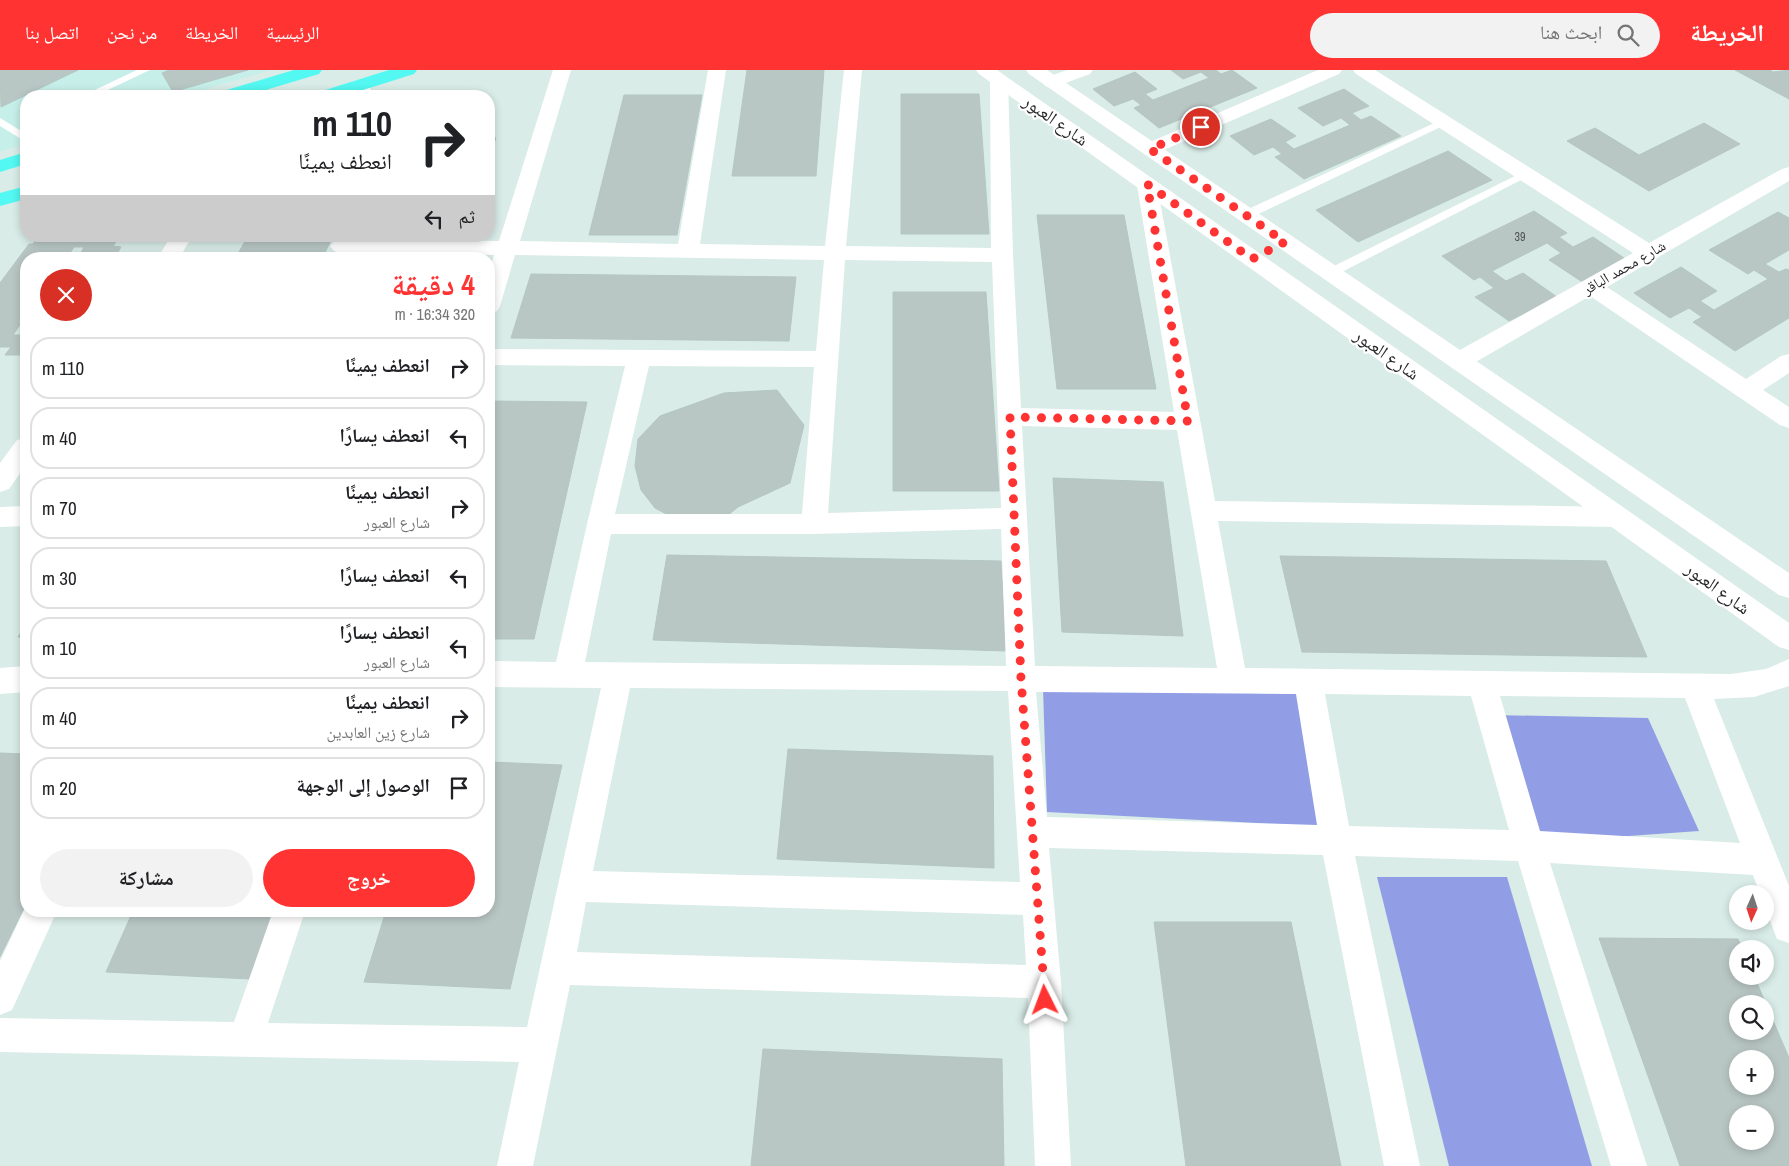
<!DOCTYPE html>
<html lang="ar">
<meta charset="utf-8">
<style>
body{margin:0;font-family:"Archivo Narrow","Noto Naskh Arabic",sans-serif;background:#f2f2f2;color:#202124;direction:rtl;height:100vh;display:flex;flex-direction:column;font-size:19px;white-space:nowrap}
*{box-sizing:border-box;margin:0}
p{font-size:16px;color:#757577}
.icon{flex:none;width:28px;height:28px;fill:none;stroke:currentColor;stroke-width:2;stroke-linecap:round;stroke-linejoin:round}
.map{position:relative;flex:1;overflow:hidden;direction:ltr}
.details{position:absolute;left:20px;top:182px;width:475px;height:665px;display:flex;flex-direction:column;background:#fff;border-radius:20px;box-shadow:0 2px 8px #0003;direction:rtl}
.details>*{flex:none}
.hud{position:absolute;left:20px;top:20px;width:475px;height:152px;border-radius:20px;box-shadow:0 2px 8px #0003;direction:rtl;background:#fff;color:#202124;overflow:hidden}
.needle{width:32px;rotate:183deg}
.fabs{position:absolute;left:1729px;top:815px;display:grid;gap:10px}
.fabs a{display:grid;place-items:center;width:45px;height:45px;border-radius:50%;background:#fff;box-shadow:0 2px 8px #0003;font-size:25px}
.pin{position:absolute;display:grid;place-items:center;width:42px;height:42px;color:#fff;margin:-21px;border:2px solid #fff;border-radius:50%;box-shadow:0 1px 5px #0007}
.me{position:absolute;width:55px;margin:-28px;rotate:357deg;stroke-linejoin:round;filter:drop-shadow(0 0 4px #0008)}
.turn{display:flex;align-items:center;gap:18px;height:105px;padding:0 20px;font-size:22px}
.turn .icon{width:65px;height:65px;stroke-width:2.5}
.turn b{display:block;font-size:35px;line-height:42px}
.then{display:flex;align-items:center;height:48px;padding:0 20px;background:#0003;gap:10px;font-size:19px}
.round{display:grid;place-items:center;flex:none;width:52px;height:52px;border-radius:26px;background:#f2f2f2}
.summary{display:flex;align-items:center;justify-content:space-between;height:85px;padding:0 20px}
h1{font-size:30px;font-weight:700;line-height:38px;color:#ff3332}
.action{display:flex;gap:10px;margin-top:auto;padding:10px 20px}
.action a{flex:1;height:58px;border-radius:30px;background:#ff3332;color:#fff;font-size:20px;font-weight:700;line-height:58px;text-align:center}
.action a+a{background:#f2f2f2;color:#202124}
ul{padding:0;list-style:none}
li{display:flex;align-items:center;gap:15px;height:62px;margin:0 10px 8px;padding:0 10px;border:2px solid #e0e0e0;border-radius:20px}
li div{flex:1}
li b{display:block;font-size:19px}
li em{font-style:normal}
header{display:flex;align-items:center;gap:30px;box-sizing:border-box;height:70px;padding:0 25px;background:#ff3332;color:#fff}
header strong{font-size:24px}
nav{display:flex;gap:28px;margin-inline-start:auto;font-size:18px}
.search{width:350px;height:45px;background:#f2f2f2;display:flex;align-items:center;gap:12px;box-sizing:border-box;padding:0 18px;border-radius:28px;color:#757577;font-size:19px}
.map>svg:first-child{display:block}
.education{fill:#c7efe9}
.green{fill:#919ee6}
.building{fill:#b9c7c4;stroke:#b3c7c3;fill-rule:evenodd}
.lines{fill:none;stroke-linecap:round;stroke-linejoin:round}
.service{fill:#fff;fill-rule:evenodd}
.minor{fill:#fff;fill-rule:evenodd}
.tertiary{fill:#fff;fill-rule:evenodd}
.primary{fill:#52f8f1;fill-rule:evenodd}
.route{stroke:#ff3332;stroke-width:9;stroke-dasharray:0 16.2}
.labels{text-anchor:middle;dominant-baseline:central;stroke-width:4.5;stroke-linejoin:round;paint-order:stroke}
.far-number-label{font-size:12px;fill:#4c504f}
.far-street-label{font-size:15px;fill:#282828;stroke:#fff}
.street-label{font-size:18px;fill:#282828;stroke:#fff}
</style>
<header>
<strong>الخريطة</strong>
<div class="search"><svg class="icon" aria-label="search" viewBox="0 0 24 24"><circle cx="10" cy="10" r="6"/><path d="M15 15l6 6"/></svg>ابحث هنا</div>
<nav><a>الرئيسية</a><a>الخريطة</a><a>من نحن</a><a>اتصل بنا</a></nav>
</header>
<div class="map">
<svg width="1789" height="1096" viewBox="0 0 1789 1096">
<rect width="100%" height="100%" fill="#d9ece7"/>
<path class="education" d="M0 0H270L183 26H26V74L0 82Z"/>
<g class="green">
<path d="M1043 618 1297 624 1333 757 1047 742Z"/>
<path d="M1493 645 1648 648 1699 761 1530 773Z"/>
<path d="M1377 807H1507L1592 1096H1449Z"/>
</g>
<g class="building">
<path d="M0 0H78L1 37Z"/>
<path d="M169 0H248L173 22 162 3Z"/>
<path d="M747 0H824L816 106H732Z"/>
<path d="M1171 0H1216L1221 4 1232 0 1257 18 1159 58 1134 38 1141 35 1133 29 1114 36 1093 19 1135 2 1157 19 1145 24 1153 30 1209 8 1201 2 1183 9Z"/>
<path d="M1735 0H1770L1773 2 1789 0V29Z"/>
<path d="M1344 19 1369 36 1352 43 1361 50 1371 46 1401 66 1304 109 1275 87 1282 84 1273 77 1254 85 1230 66 1271 49 1296 66 1285 72 1294 79 1350 55 1341 48 1323 56 1298 38Z"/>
<path d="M901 24H979L989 164H901Z"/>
<path d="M624 25H702L677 165H589Z"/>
<path d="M1704 53 1740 74 1649 121 1567 71 1595 58 1639 85Z"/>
<path d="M489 67 496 68 489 85Z"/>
<path d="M1448 81 1492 110 1358 172 1316 140Z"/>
<path d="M1534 141 1567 163 1559 167 1573 177 1593 167 1627 190 1584 213 1549 190 1561 183 1547 173 1492 201 1506 211 1523 203 1557 227 1509 251 1475 227 1494 218 1480 207 1474 210 1442 186Z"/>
<path d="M1778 142 1789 148V180L1765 194 1779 202 1786 199 1789 200V248L1735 281 1693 252 1702 247 1689 238 1670 248 1634 223 1681 197 1717 221 1700 231 1714 240 1768 209 1754 200 1748 204 1709 180Z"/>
<path d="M1037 145H1124L1156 319H1057Z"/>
<path d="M39 166H120L113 176 121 177 114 189H78L84 177H74L66 189H26V246L13 265H26V285H5L11 277H0V213L29 174H33Z"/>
<path d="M248 166H333L322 189H235Z"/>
<path d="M531 204 796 207 789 271 511 268Z"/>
<path d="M893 222H986L999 421H893Z"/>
<path d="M777 320 804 355 790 413 738 437 721 451 670 446 655 438 641 420 635 396 638 369 660 346 724 323Z"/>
<path d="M489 331 587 332 534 569H489Z"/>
<path d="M1053 408 1163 412 1183 566 1062 562Z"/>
<path d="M667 485 1001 491 1006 581 653 570Z"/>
<path d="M1280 486 1606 491 1647 587 1302 582Z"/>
<path d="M26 553V568L18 567Z"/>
<path d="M788 679 993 686 994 798 777 789Z"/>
<path d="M0 683 26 684V834L0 887Z"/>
<path d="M489 692 562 695 510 919 364 912 386 841H489Z"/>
<path d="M133 841H274L250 909 106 902Z"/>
<path d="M1154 852H1291L1341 1096H1186Z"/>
<path d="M1599 868 1738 869 1742 879H1738V906H1754L1789 988V1096H1680ZM1738 934H1765V961H1738ZM1738 989H1765V1016H1738ZM1738 1044H1765V1071H1738Z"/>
<path d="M763 979 1002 989 1004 1096H751Z"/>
</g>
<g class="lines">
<g class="service">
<path d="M137 0H150L95 26H82Z"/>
<path d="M0 48 26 64V72L0 56Z"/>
<path d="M1443 49 1447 50 1448 52 1447 54 1250 148 1246 149 1240 145 1242 142Z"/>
<path d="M1525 101 1530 104 1529 106 1334 206H1326L1324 203 1326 200Z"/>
</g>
<g class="minor">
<path d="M553 0H571L520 171 678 174 708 0H726L700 174 825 176 844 0H862L846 176 991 178 990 10 993 6 999 4 1005 6 1008 10 1013 185 1021 338 1174 342 1137 115 1140 111 1147 109 1154 111 1157 115 1215 431 1618 437 1627 440 1631 447 1627 454 1618 457 1218 451 1245 598 1731 604 1766 599 1789 589V616L1754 627 1714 629 1789 816V873L1777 869 1765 837V824H1760L1753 805 1550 793 1647 1096H1611L1518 791 1355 786 1420 1096H1384L1323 785 1049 778 1061 912 1071 1096H1035L1028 928 570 915 533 1096H497L519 992 0 982V948L234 952 273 841H305L268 953 527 957 601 618 489 617V591L556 592 587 454 625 296 489 295V279L816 281 824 190 515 185 500 236 497 241 489 244V202L494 185 341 183 334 181 330 176 334 171 341 169 499 171ZM845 190 992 192 1001 438 828 443ZM649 296 814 297 802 444H615ZM1022 356 1177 360 1217 598 1035 596ZM1001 459 1006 596 585 592 611 464H814ZM630 618 1008 621 1020 812 593 801ZM1036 622 1296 624 1317 755 1047 747ZM1325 624 1471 626 1509 760 1349 756ZM1500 626 1685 628 1740 773 1540 761ZM586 832 1023 845 1026 895 577 882Z"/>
<path d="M1067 0H1093L1090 4 1052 18 1045 16 1043 12 1045 8Z"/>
<path d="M1318 0H1342L1339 4 1157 83 1150 85 1143 83 1140 79 1143 75Z"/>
<path d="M1353 0H1375L1649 173 1782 99 1789 97V111L1607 217 1746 309 1781 286 1789 284V303L1763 320 1789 337V358L1780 355 1590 226 1467 297 1459 299 1451 297 1447 291 1451 285 1633 183 1356 4Z"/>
<path d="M358 10 365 12 376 26H357L349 16 351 12Z"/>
<path d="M171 166H192L179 189H157Z"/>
<path d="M26 368V395L9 419 0 422V393L17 370Z"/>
<path d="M26 436V456L0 457V437Z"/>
<path d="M26 596V622L0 624V598Z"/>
<path d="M26 836V841H57L12 940 0 945V891Z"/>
</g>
<g class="tertiary">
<path d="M976 0H997L1789 553V580L1779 577 979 4Z"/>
<path d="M1026 0H1047L1789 503V528L1779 525 1029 4Z"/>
</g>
<g class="primary">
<path d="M294 0H322L319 4 246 26H218L220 22Z"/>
<path d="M389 0H417L414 4 344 26H317L319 22Z"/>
<path d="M26 82V94L0 102V90Z"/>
<path d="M26 116V129L0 136V123Z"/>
</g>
</g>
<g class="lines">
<path class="route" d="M1045 930 1021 609 1010 347 1188 351 1147 114 1252 189 1285 172 1150 79 1201 57"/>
</g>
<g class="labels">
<g class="far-number-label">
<text x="1520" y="167">39</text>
</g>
<g class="far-street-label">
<text transform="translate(1624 197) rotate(-30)">شارع محمد الباقر</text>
</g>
<g class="street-label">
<text transform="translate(1056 50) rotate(35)">شارع العبور</text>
<text transform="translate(1387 284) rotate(35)">شارع العبور</text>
<text transform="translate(1718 518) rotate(36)">شارع العبور</text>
</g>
</g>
</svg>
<div class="fabs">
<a><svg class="needle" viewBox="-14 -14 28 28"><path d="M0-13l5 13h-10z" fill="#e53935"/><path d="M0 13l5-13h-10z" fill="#757577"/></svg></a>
<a><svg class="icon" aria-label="sound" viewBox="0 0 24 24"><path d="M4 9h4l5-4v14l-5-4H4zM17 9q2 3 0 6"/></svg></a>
<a><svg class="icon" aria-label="search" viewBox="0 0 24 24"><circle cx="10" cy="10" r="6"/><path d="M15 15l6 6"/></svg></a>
<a>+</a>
<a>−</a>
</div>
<div class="pin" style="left:1201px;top:57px;background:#d93025"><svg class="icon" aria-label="arrive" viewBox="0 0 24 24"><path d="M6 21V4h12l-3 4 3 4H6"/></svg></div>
<svg class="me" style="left:1045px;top:930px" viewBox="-20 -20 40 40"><path d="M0-17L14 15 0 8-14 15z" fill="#ff3332" stroke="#fff" stroke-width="4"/></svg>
<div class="hud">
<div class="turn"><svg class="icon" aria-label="right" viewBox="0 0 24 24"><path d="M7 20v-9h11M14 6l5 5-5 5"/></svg><div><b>110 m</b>انعطف يمينًا</div></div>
<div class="then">ثم<svg class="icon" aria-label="left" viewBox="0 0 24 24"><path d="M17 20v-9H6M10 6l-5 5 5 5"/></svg></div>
</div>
<section class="details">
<div class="summary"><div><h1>4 دقيقة</h1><p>320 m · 16:34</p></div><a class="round" style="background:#d93025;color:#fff"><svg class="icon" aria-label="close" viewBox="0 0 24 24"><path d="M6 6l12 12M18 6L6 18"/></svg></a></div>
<ul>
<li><svg class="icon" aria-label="right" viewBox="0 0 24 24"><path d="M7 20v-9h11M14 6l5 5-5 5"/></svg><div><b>انعطف يمينًا</b></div><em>110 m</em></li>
<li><svg class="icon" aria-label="left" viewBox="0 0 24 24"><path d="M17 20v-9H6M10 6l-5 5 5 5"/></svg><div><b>انعطف يسارًا</b></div><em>40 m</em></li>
<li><svg class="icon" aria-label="right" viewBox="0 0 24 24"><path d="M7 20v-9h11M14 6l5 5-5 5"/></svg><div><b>انعطف يمينًا</b><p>شارع العبور</p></div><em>70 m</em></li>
<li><svg class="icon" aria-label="left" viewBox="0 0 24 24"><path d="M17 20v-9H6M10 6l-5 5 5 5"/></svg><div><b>انعطف يسارًا</b></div><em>30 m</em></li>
<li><svg class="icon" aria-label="left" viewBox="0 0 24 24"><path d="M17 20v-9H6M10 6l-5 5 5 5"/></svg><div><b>انعطف يسارًا</b><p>شارع العبور</p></div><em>10 m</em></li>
<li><svg class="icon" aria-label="right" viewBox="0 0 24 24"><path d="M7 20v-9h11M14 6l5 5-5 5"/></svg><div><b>انعطف يمينًا</b><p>شارع زين العابدين</p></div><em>40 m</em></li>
<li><svg class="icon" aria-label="arrive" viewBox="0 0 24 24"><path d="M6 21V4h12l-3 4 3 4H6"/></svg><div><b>الوصول إلى الوجهة</b></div><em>20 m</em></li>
</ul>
<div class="action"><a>خروج</a><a>مشاركة</a></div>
</section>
</div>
